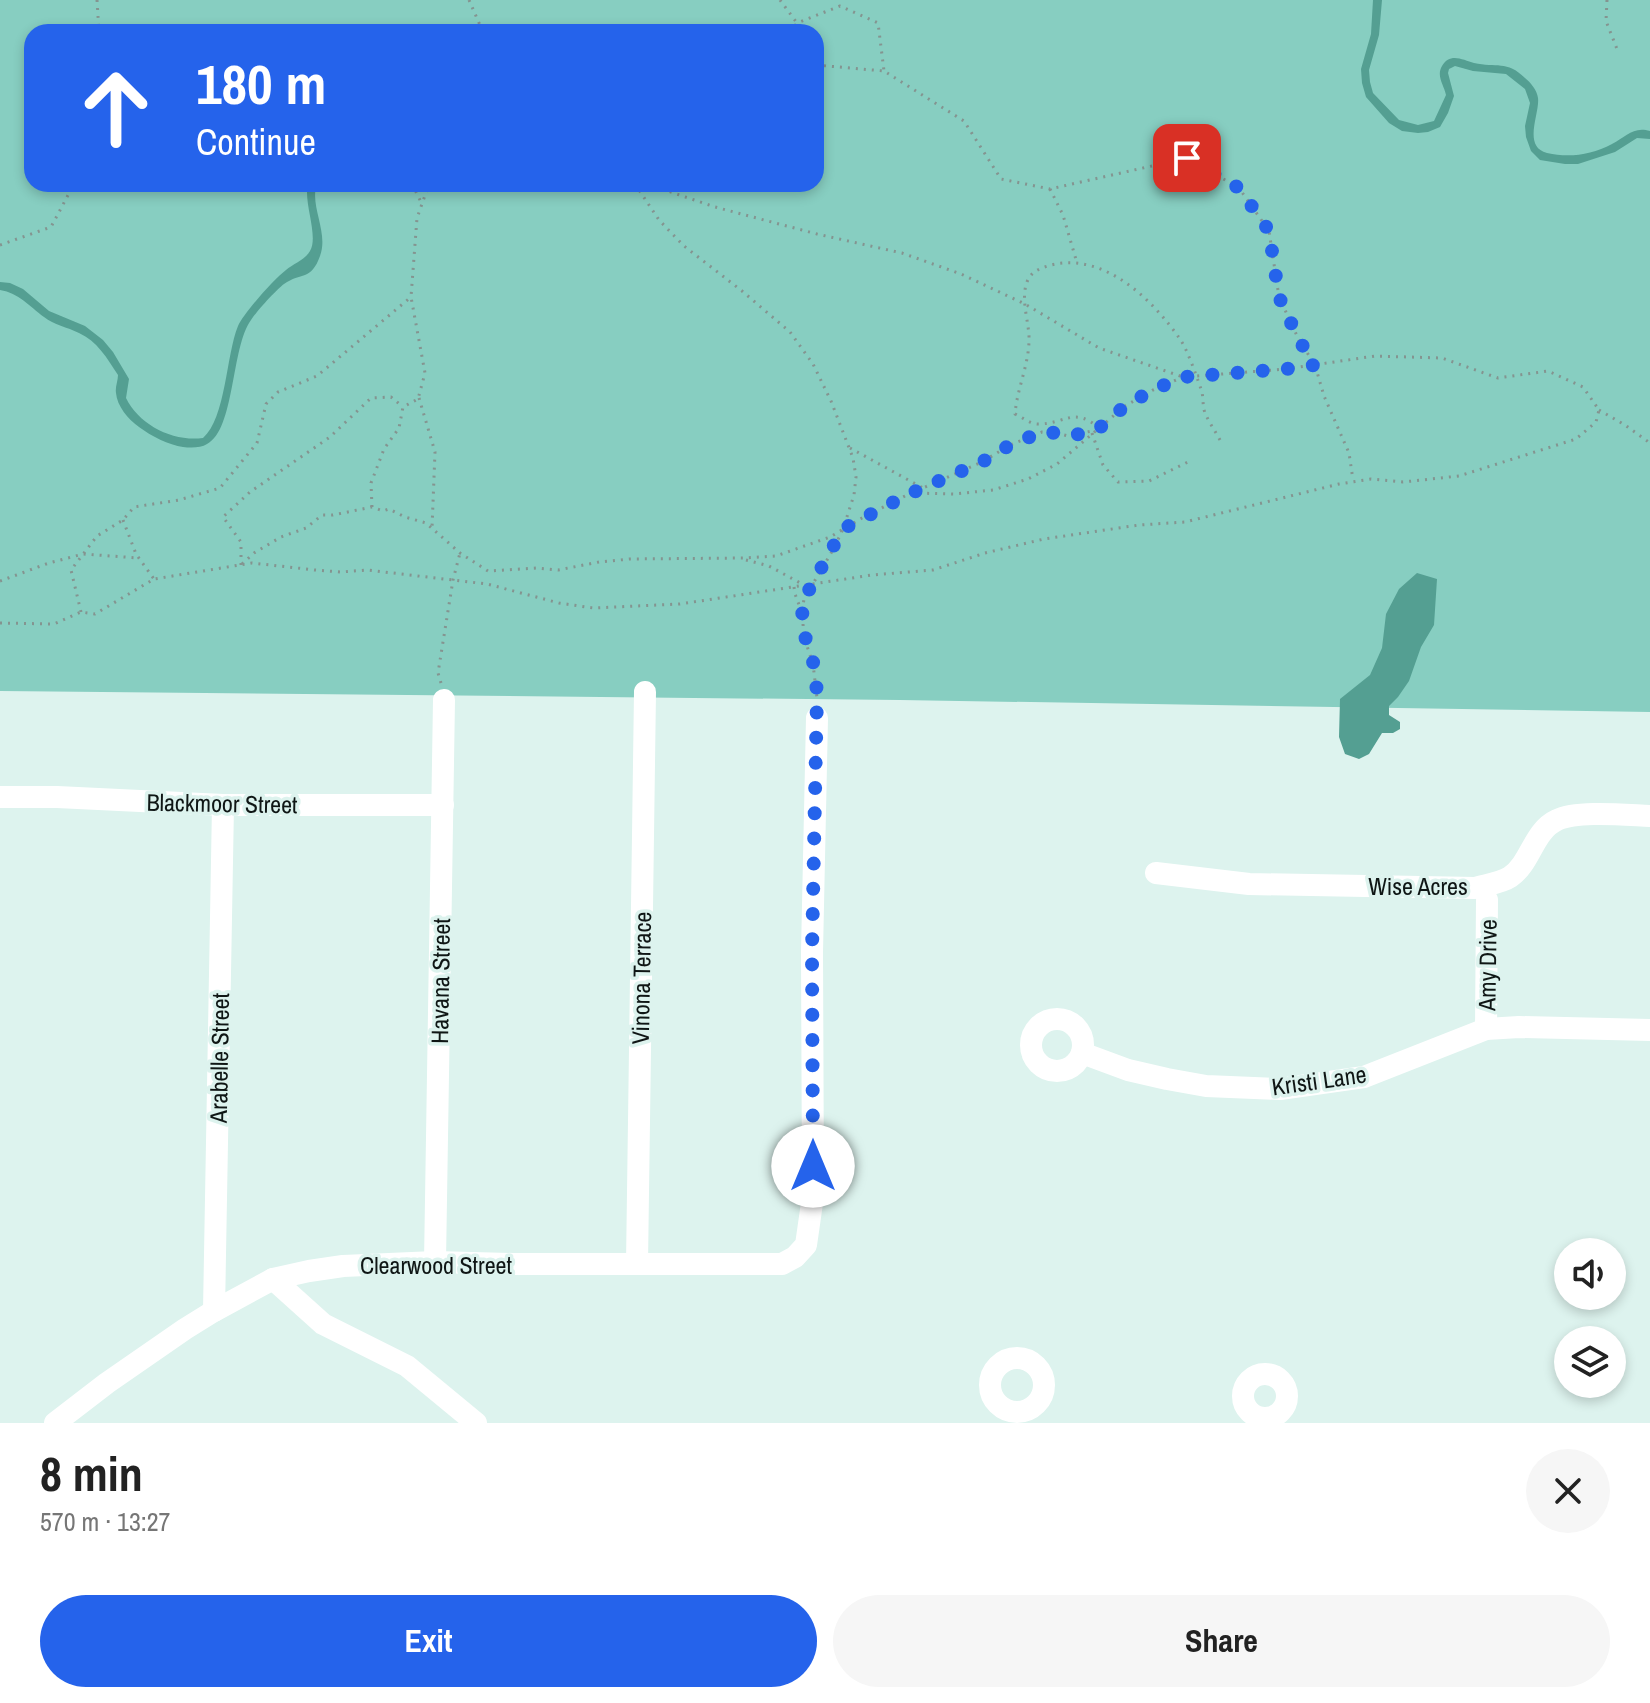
<!DOCTYPE html>
<meta charset="utf-8">
<style>
body{margin:0;font-family:"Archivo Narrow",sans-serif;background:#f6f6f6;color:#222;height:100vh;display:flex;flex-direction:column;font-size:30px;white-space:nowrap}
*{box-sizing:border-box;margin:0}
p{font-size:26px;color:#767676}
.icon{flex:none;width:44px;height:44px;fill:none;stroke:currentColor;stroke-width:2;stroke-linecap:round;stroke-linejoin:round}
.map{position:relative;height:1423px;overflow:hidden}
.side{display:flex;flex-direction:column;background:#fff;flex:1}
.side>*{flex:none}
.guide{position:absolute;left:24px;top:24px;width:800px;height:168px;border-radius:24px;box-shadow:0 4px 12px #0003;background:#2563eb;color:#fff;overflow:hidden}
.buttons{position:absolute;left:1554px;top:1238px;display:grid;gap:16px}
.buttons a{display:grid;place-items:center;width:72px;height:72px;border-radius:50%;background:#fff;box-shadow:0 4px 12px #0003;font-size:40px}
.pin{position:absolute;display:grid;place-items:center;width:68px;height:68px;color:#fff;margin:-34px;border-radius:16px;box-shadow:0 4px 12px #0006}
.me{position:absolute;width:88px;margin:-44px;rotate:0deg;stroke-linejoin:round;filter:drop-shadow(0 0 6px #0008)}
.turn{display:flex;align-items:center;gap:28px;height:168px;padding:0 40px;font-size:36px}
.turn .icon{width:104px;height:104px;stroke-width:2.5}
.turn b{display:block;font-size:56px;line-height:68px}
.round{display:grid;place-items:center;flex:none;width:84px;height:84px;border-radius:42px;background:#f6f6f6}
.overview{display:flex;align-items:center;justify-content:space-between;height:136px;padding:0 40px}
h1{font-size:48px;font-weight:800;line-height:60px}
.cta{display:flex;gap:16px;margin-top:auto;padding:16px 40px}
.cta a{flex:1;height:92px;border-radius:48px;background:#2563eb;color:#fff;font-size:32px;font-weight:800;line-height:92px;text-align:center}
.cta a+a{background:#f6f6f6;color:#222}
.map>svg:first-child{display:block}
.green{fill:#87cec1;fill-rule:evenodd}
.water{fill:#549f92}
.lines{fill:none;stroke-linecap:round;stroke-linejoin:round}
.path{stroke:#849490;stroke-width:3;stroke-dasharray:2 6;stroke-linecap:butt}
.minor{stroke:#fff;stroke-width:22}
.route{stroke:#2563eb;stroke-width:14;stroke-dasharray:0 25.2}
.labels{text-anchor:middle;dominant-baseline:central;stroke-width:7;stroke-linejoin:round;paint-order:stroke}
.street-label{font-size:24px;fill:#0f1615;stroke:#ddf3ee}
</style>
<div class="map">
<svg width="1650" height="1423" viewBox="0 0 1650 1423">
<rect width="100%" height="100%" fill="#ddf3ee"/>
<path class="green" d="M0 0H1650V712L900 700 0 691ZM32 32H816V184H32Z"/>
<g class="water">
<path d="M1373 0H1382L1379 35 1369 70 1370 82 1373 93 1399 120 1418 125 1434 121 1446 95C1444 85 1436 76 1442 66 1450 52 1463 60 1474 63 1496 68 1507 60 1525 78 1531 83 1537 90 1538 98 1540 113 1522 147 1547 153 1569 158 1591 155 1612 144 1626 137 1633 126 1650 131V139L1637 138 1615 152 1578 164H1565L1540 160 1531 151 1526 137 1525 126 1530 103 1525 89 1506 74 1473 71 1455 66 1449 69 1448 73 1454 96 1448 113 1440 127 1428 132 1418 133 1402 131 1389 123 1366 97 1362 83 1361 69 1371 34Z"/>
<path d="M308 184H317C309 205 329 232 320 256 311 281 301 272 284 284 276 290 257 311 251 320 231 347 235 430 207 444 201 448 191 448 183 447 169 445 151 436 139 427 128 419 117 406 116 393 115 387 118 381 118 375 107 358 97 341 79 333 67 327 54 325 44 317 29 306 19 293 0 290V282L10 283 23 289 49 311 85 326 103 340 113 352 129 379 126 398C139 425 173 442 203 438 226 418 226 355 238 326 243 314 274 279 286 270 293 264 306 259 310 251 319 236 303 202 308 184Z"/>
<path d="M1417 573 1437 579 1434 625 1421 647 1409 681 1398 697 1389 706V715L1400 722V729L1393 733H1382L1369 754 1359 759 1345 754 1339 737 1340 699 1370 675 1382 648 1386 614 1399 589Z"/>
</g>
<g class="lines">
<g class="path">
<path d="M97 0 99 32"/>
<path d="M469 0 483 32"/>
<path d="M780 0 797 23"/>
<path d="M1607 0 1606 21 1617 49"/>
<path d="M790 32 797 23 840 6 878 23 884 71"/>
<path d="M816 65 884 71 964 121 1001 179 1050 189 1187 158 1239 188 1269 231 1279 297 1299 340 1315 365 1324 396 1349 453 1353 480"/>
<path d="M412 184 422 204"/>
<path d="M635 184 659 220 684 246 742 291 790 332 813 364 831 401 853 458 856 477 854 495 843 529 834 548 804 599 802 611 804 637 813 664 817 698"/>
<path d="M647 184 715 207 817 234 902 253 961 274 1025 304 1099 348 1183 377"/>
<path d="M1050 189 1063 215 1077 263"/>
<path d="M0 245 51 227 74 184"/>
<path d="M419 398 435 452 432 528"/>
<path d="M1599 410 1625 425 1650 443"/>
<path d="M1099 428C1073 406 1066 424 1038 424 1030 424 1022 417 1015 414 1017 389 1028 367 1029 342 1030 324 1020 300 1027 282 1031 271 1041 268 1051 265 1104 252 1152 299 1180 339 1188 351 1196 375 1201 389 1204 397 1202 405 1205 413 1209 422 1215 431 1220 440"/>
<path d="M1092 433 1103 465 1118 482 1149 481 1192 460"/>
<path d="M850 448 923 488"/>
<path d="M372 507 371 483 384 449 399 428 403 407 418 399 425 373 411 297 417 218 429 184"/>
<path d="M123 520 136 554 154 579"/>
<path d="M746 560 769 566 804 585"/>
<path d="M242 564 254 553 281 537 306 528 322 515H333L372 507 383 511 389 509 405 517 426 523 460 553 488 571 537 568 558 570 599 562 630 559 744 558 776 556 830 537 862 518 907 495 982 462 1010 445 1042 432 1057 433 1068 436 1092 431"/>
<path d="M241 565V542L223 517 250 492 330 437 371 398 391 397 403 407"/>
<path d="M0 581 49 563 83 554 138 558"/>
<path d="M794 587 795 594 801 610"/>
<path d="M81 612 71 570 97 536 123 520 134 507 179 500 220 488 257 443 266 404 278 392 317 376 411 297"/>
<path d="M0 623 54 624 81 612 95 614 154 579 252 563 315 570 341 572 367 570 487 584 559 603 593 608 680 604 872 575 933 570 985 553 1044 539 1139 525 1185 522 1339 484 1371 479 1403 482 1459 476 1576 439 1596 422 1599 410 1583 387 1548 371 1498 378 1442 358 1375 356 1286 369 1183 377 1153 390 1125 406 1057 464 1028 479 993 490 954 494 913 493"/>
<path d="M441 683 438 673 453 580 460 553"/>
</g>
<g class="minor">
<path d="M0 797H57L223 805H443"/>
<path d="M1156 873 1249 884 1475 888C1485 885 1501 883 1510 877 1531 863 1533 831 1557 820 1577 810 1626 815 1650 816"/>
<circle cx="1057" cy="1045" r="26"/>
<path d="M1486 1029 1487 900"/>
<path d="M1082 1053 1128 1070 1167 1079 1206 1086 1280 1089 1364 1077 1486 1029 1519 1027 1650 1030"/>
<path d="M435 1262 444 700"/>
<path d="M637 1264 645 692"/>
<path d="M273 1279 323 1324 407 1366 476 1423"/>
<path d="M214 1311 223 805"/>
<circle cx="1017" cy="1385" r="27"/>
<circle cx="1265" cy="1396" r="22"/>
<path d="M55 1423 107 1383 185 1329 214 1311 273 1279 309 1271 343 1266 435 1262 513 1264H782L795 1257 806 1245 813 1196 812 952 817 718"/>
</g>
</g>
<g class="lines">
<path class="route" d="M813 1166 812 952 817 694C816 684 816 672 813 662 806 641 799 622 804 599L843 529 907 495 982 462 1010 445 1042 432 1057 433 1068 436 1096 431 1125 406 1153 390 1183 377 1286 369 1315 365 1299 340 1279 297 1269 231 1239 188 1187 158"/>
</g>
<g class="labels">
<g class="street-label">
<text transform="translate(222 803) rotate(1)">Blackmoor Street</text>
<text x="1418" y="886">Wise Acres</text>
<text transform="translate(1487 965) rotate(-89)">Amy Drive</text>
<text transform="translate(641 978) rotate(-89)">Vinona Terrace</text>
<text transform="translate(440 981) rotate(-89)">Havana Street</text>
<text transform="translate(219 1058) rotate(-89)">Arabelle Street</text>
<text transform="translate(1319 1080) rotate(-8)">Kristi Lane</text>
<text x="436" y="1265">Clearwood Street</text>
</g>
</g>
</svg>
<div class="buttons">
<a><svg class="icon" aria-label="sound" viewBox="0 0 24 24"><path d="M4 9h4l5-4v14l-5-4H4zM17 9q2 3 0 6"/></svg></a>
<a><svg class="icon" aria-label="layers" viewBox="0 0 24 24"><path d="M12 4l9 5-9 5-9-5zM3 14l9 5 9-5"/></svg></a>
</div>
<div class="pin" style="left:1187px;top:158px;background:#d93025"><svg class="icon" aria-label="arrive" viewBox="0 0 24 24"><path d="M6 21V4h12l-3 4 3 4H6"/></svg></div>
<svg class="me" style="left:813px;top:1166px" viewBox="-20 -20 40 40"><circle r="19" fill="#fff"/><path d="M0-13L10 11 0 6-10 11z" fill="#2563eb"/></svg>
<div class="guide">
<div class="turn"><svg class="icon" aria-label="ahead" viewBox="0 0 24 24"><path d="M12 20V5M6 11l6-6 6 6"/></svg><div><b>180 m</b>Continue</div></div>
</div>
</div>
<section class="side">
<div class="overview"><div><h1>8 min</h1><p>570 m · 13:27</p></div><a class="round"><svg class="icon" aria-label="close" viewBox="0 0 24 24"><path d="M6 6l12 12M18 6L6 18"/></svg></a></div>
<div class="cta"><a>Exit</a><a>Share</a></div>
</section>
